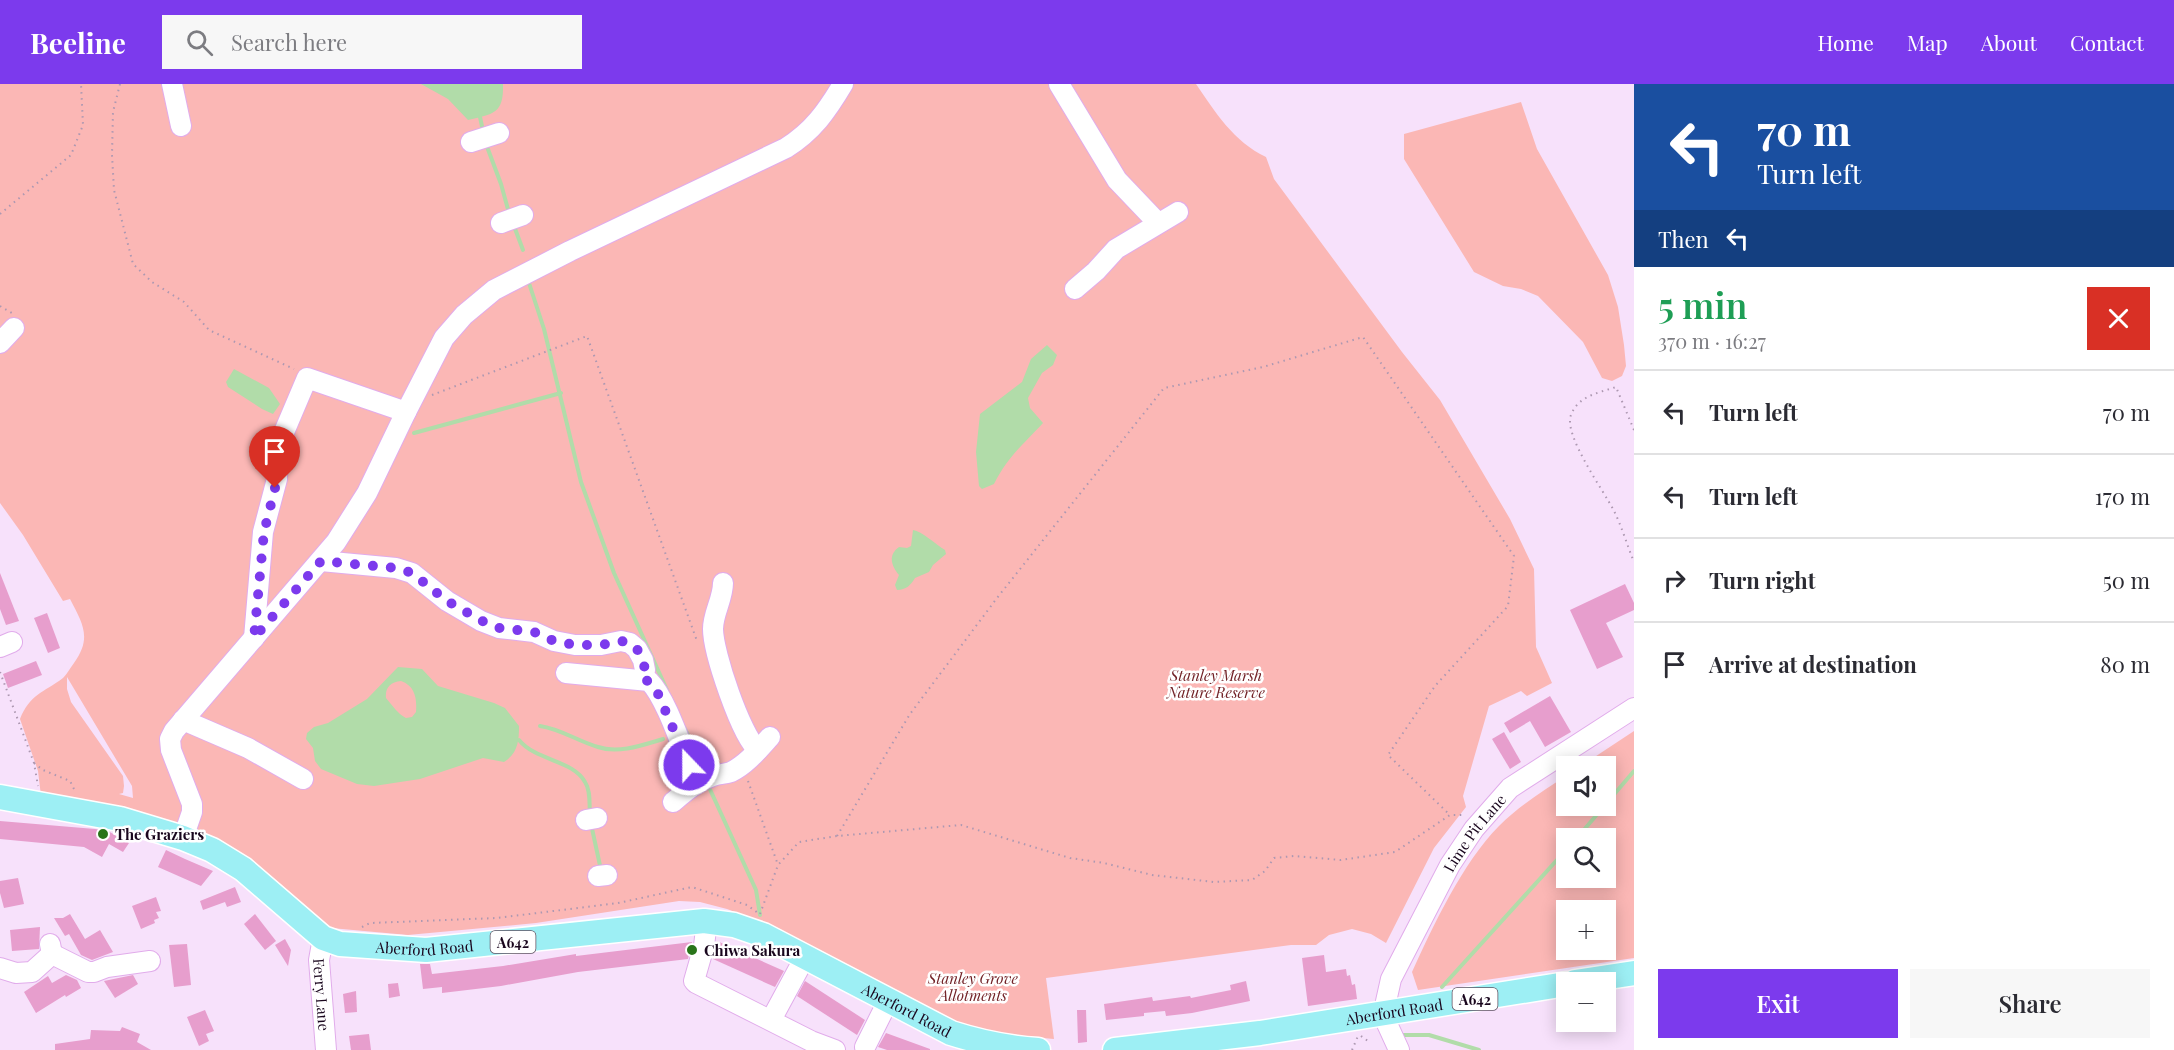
<!DOCTYPE html>
<meta charset="utf-8">
<style>
body{margin:0;font-family:"Playfair Display",serif;background:#f7f7f7;color:#2b2b33;height:100vh;display:flex;flex-direction:column;font-size:22px;white-space:nowrap}
*{box-sizing:border-box;margin:0}
p{font-size:20px;color:#7c7c81}
.icon{flex:none;width:33px;height:33px;fill:none;stroke:currentColor;stroke-width:2;stroke-linecap:round;stroke-linejoin:round}
.map{position:relative;flex:1;overflow:hidden}
.sheet{display:flex;flex-direction:column;background:#fff;width:540px}
.sheet>*{flex:none}
.top-card{background:#1a4fa0;color:#fff;overflow:hidden}
.fabs{position:absolute;left:1556px;top:672px;display:grid;gap:12px}
.fabs a{display:grid;place-items:center;width:60px;height:60px;border-radius:0px;background:#fff;box-shadow:0 3px 15px #0003;font-size:30px}
.pin{position:absolute;display:grid;place-items:center;width:51px;height:51px;color:#fff;margin:-62px -26px;border-radius:50% 50% 50% 0;rotate:-45deg;box-shadow:0 0 6px #0007}
.pin .icon{rotate:45deg}
.me{position:absolute;width:66px;margin:-33px;rotate:338deg;stroke-linejoin:round;filter:drop-shadow(0 0 4px #0008)}
.turn{display:flex;align-items:center;gap:21px;height:126px;padding:0 24px;font-size:27px}
.turn .icon{width:78px;height:78px;stroke-width:2.5}
.turn b{display:block;font-size:42px;line-height:51px}
.then{display:flex;align-items:center;height:57px;padding:0 24px;background:#0003;gap:12px;font-size:22px}
.round{display:grid;place-items:center;flex:none;width:63px;height:63px;border-radius:0px;background:#f7f7f7}
.headline{display:flex;align-items:center;justify-content:space-between;height:102px;padding:0 24px}
h1{font-size:36px;font-weight:600;line-height:45px;color:#1e9e55}
.cta{display:flex;gap:12px;margin-top:auto;padding:12px 24px}
.cta a{flex:1;height:69px;border-radius:0px;background:#7c3aed;color:#fff;font-size:24px;font-weight:600;line-height:69px;text-align:center}
.cta a+a{background:#f7f7f7;color:#2b2b33}
ul{padding:0;list-style:none}
li{display:flex;align-items:center;gap:18px;height:84px;padding:0 24px;border-top:2px solid #e1e1e2}
li div{flex:1}
li b{display:block;font-size:22px}
li em{font-style:normal}
header{display:flex;align-items:center;gap:36px;box-sizing:border-box;height:84px;padding:0 30px;background:#7c3aed;color:#fff}
header strong{font-size:28px}
nav{display:flex;gap:33px;margin-inline-start:auto;font-size:21px}
.search{width:420px;height:54px;background:#f7f7f7;display:flex;align-items:center;gap:15px;box-sizing:border-box;padding:0 21px;border-radius:0px;color:#7c7c81;font-size:22px}
main{display:flex;flex:1;min-height:0}
.map>svg:first-child{display:block}
.green{fill:#fbb7b5;fill-rule:evenodd}
.water{fill:#b1dca9;fill-rule:evenodd}
.lines{fill:none;stroke-linecap:round;stroke-linejoin:round}
.stream{stroke:#b1dca9;stroke-width:4}
.building{fill:#e79ecd}
.minor-casing{stroke:#e1aceb;stroke-width:22}
.major-casing{stroke:#fff;stroke-width:27}
.path{stroke:#ad98b1;stroke-width:2;stroke-dasharray:1.5 4.5;stroke-linecap:butt}
.minor{stroke:#fff;stroke-width:20}
.major{stroke:#9deff4;stroke-width:24}
.route{stroke:#7c3aed;stroke-width:10;stroke-dasharray:0 18}
.poi-dot{fill:#297419;stroke:#fff;stroke-width:2}
.labels{text-anchor:middle;dominant-baseline:central;stroke-width:5;stroke-linejoin:round;paint-order:stroke}
.shield{fill:#fff;stroke:#5e5161;stroke-width:1.5}
.shield-label{font-size:14px;font-weight:bold;fill:#19061d}
.park-label{font-size:15px;font-style:italic;fill:#722227;stroke:#fff}
.poi-label{font-size:15px;font-weight:bold;fill:#19061d;stroke:#fff;text-anchor:start}
.street-label{font-size:15px;fill:#19061d;stroke:#fff}
</style>
<header>
<strong>Beeline</strong>
<div class="search"><svg class="icon" aria-label="search" viewBox="0 0 24 24"><circle cx="10" cy="10" r="6"/><path d="M15 15l6 6"/></svg>Search here</div>
<nav><a>Home</a><a>Map</a><a>About</a><a>Contact</a></nav>
</header>
<main>
<div class="map">
<svg width="1634" height="966" viewBox="0 0 1634 966">
<rect width="100%" height="100%" fill="#f7e1fb"/>
<g class="green">
<path d="M0 0H1196C1215 28 1234 58 1266 73L1274 95 1402 268 1440 316 1510 435 1534 485 1536 563 1552 599 1527 612 1521 607 1489 622 1463 712 1466 723 1434 764 1386 859 1371 850 1352 845 1329 851 1316 861H1291L1046 894 1054 955 1000 950 960 939 767 840 727 825 700 818 679 817 536 839 408 851 320 843 230 764 200 748 184 742 41 712 38 687 20 635C30 610 43 609 63 594 67 590 70 584 74 579 92 554 83 540 70 515L63 517 23 451 0 419ZM67 593 132 702 133 714 119 710 123 709 124 702 123 692 71 618 67 605Z"/>
<path d="M1521 18 1537 65 1608 191 1618 223 1624 261 1626 282 1622 292 1612 297 1602 294 1583 258 1538 212 1521 205 1503 202 1474 188 1404 75V50Z"/>
<path d="M1634 647V874L1418 906 1412 888C1433 842 1463 778 1499 742 1519 722 1543 707 1566 692V722H1605V682H1581ZM1566 754H1605V794H1566ZM1566 826H1605V866H1566Z"/>
</g>
<g class="water">
<path d="M421 0H503C504 30 493 30 468 36L448 15Z"/>
<path d="M1047 261 1057 271 1053 281 1042 289 1028 314 1030 324 1043 339C1022 362 1009 371 994 400L982 405 979 402 976 368 980 330 1022 298 1031 275Z"/>
<path d="M234 285 269 304 280 320 273 330 262 325 228 303 226 298Z"/>
<path d="M913 446C922 447 935 460 945 466L946 470 933 481 929 488 915 494C911 501 906 506 897 506L895 501 899 491C891 481 888 471 899 463L907 464 911 462Z"/>
<path d="M398 583 422 585 438 602 494 619 505 624 519 642C519 657 518 669 504 678L483 674 420 695 374 702 357 700 321 685 315 677 313 664 306 655 307 649 314 643 328 639 367 615ZM401 597C415 602 417 614 416 628L412 633 406 634C398 630 392 621 386 614 385 604 390 598 401 597Z"/>
</g>
<g class="lines">
<g class="stream">
<path d="M480 33 483 47"/>
<path d="M486 60 501 100 509 129"/>
<path d="M514 142 523 166"/>
<path d="M528 196 544 245 581 398 614 489 667 606"/>
<path d="M414 349 561 309"/>
<path d="M540 642C561 645 577 657 598 663 618 670 643 661 663 655"/>
<path d="M684 643 695 665 703 689"/>
<path d="M519 656C536 677 573 676 585 698 591 707 589 720 590 730"/>
<path d="M708 701 756 806 760 831"/>
<path d="M591 740 601 786"/>
<path d="M1577 754 1634 687"/>
<path d="M1442 903 1566 766"/>
<path d="M1399 951H1429L1479 966"/>
</g>
</g>
<g class="building">
<path d="M0 489 19 537 6 541 0 525Z"/>
<path d="M1625 500 1634 519V526L1606 539 1623 573 1597 585 1570 526Z"/>
<path d="M47 529 60 564 48 569 34 534Z"/>
<path d="M36 577 42 591 8 604 3 590Z"/>
<path d="M1550 612 1571 648 1545 663 1530 637 1510 649 1504 639Z"/>
<path d="M1504 648 1521 678 1510 685 1492 655Z"/>
<path d="M0 737 95 745 108 747 129 759 123 768 109 760 102 773 84 763 0 755Z"/>
<path d="M166 766 185 775 213 787 201 802 158 783Z"/>
<path d="M18 794 24 820 4 824 0 809V797Z"/>
<path d="M235 803 241 818 227 823 225 818 203 826 200 817Z"/>
<path d="M156 813 161 827 156 828 159 834 154 836 155 839 141 845 132 822Z"/>
<path d="M70 830 85 855 100 846 113 868 92 876 81 871 69 850 65 852 54 834H63Z"/>
<path d="M255 830 276 857 265 866 244 840Z"/>
<path d="M40 843 39 865 12 867 10 846Z"/>
<path d="M285 855 291 866 288 882 275 861Z"/>
<path d="M717 857 784 887 775 903 713 875Z"/>
<path d="M692 858 688 875 578 888 501 902 442 909V903L423 905 420 880H430L432 890 503 882 576 870V872Z"/>
<path d="M187 860 191 901 174 903 169 861Z"/>
<path d="M1324 871 1326 888 1346 885 1347 892 1350 891 1352 901 1355 900 1357 915 1308 922 1302 874Z"/>
<path d="M66 891 77 896 81 904 66 913 65 911 36 929 24 908 48 892 52 899Z"/>
<path d="M133 891 138 900 115 914 104 897Z"/>
<path d="M805 897 865 936 857 951 797 912Z"/>
<path d="M1246 897 1250 917 1192 929 1166 932 1165 927 1144 929V932L1106 936 1104 920 1152 913 1153 917 1190 912 1191 914 1231 906 1230 901Z"/>
<path d="M398 899 400 912 389 914 388 900Z"/>
<path d="M356 907 357 928 345 929 343 910Z"/>
<path d="M205 926 214 947 206 950 209 957 199 962 187 933Z"/>
<path d="M1077 926H1086L1087 958 1078 959Z"/>
<path d="M122 943 140 950 137 958 151 966H55V960L90 955 91 946 120 947Z"/>
<path d="M886 949 930 965V966H887L878 963Z"/>
<path d="M369 950 371 966H351L349 952Z"/>
</g>
<g class="lines">
<defs>
<g id="minor">
<path d="M172 0 181 42"/>
<path d="M1059 0 1117 96 1158 139"/>
<path d="M471 58 499 49"/>
<path d="M501 139 523 131"/>
<path d="M1075 205 1096 187 1116 165 1178 128"/>
<path d="M0 259 14 244"/>
<path d="M321 477 396 484 412 489 447 517 481 537 499 544 534 548 554 557 575 561H601L621 557 630 559 637 565 643 576 645 586 643 596"/>
<path d="M723 499C723 515 713 529 713 545 713 568 741 652 758 666"/>
<path d="M254 554 263 448 277 395 276 367 307 294 406 328"/>
<path d="M0 563 12 558"/>
<path d="M566 589 649 597C667 615 683 668 694 693L699 698"/>
<path d="M183 636 248 664 303 695"/>
<path d="M673 718C685 708 697 697 713 692 719 690 725 690 731 688 747 680 759 665 770 653"/>
<path d="M586 736 597 734"/>
<path d="M183 754 192 728V720L171 666 170 655 174 647 336 458 367 409 406 328 444 254 464 231 494 206 570 167 786 64C813 47 827 27 843 0"/>
<path d="M598 792 607 791"/>
<path d="M706 845 704 862 694 897 696 899 811 957 835 966"/>
<path id="s1" d="M323 854 319 876 326 966"/>
<path d="M52 870 88 888H94L107 883 150 877"/>
<path d="M0 884 16 889 32 888 52 870 50 860"/>
<path d="M771 936 805 873"/>
<path d="M865 963 888 917"/>
<path id="s2" d="M1399 966 1383 931 1391 895 1450 781 1474 745 1510 704 1634 624"/>
</g>
<g id="major">
<path id="s3" d="M0 713 120 735 183 754 212 766 243 785 323 854 340 860 426 866 704 837 734 841 763 851 951 949C979 958 1008 964 1038 966"/>
<path d="M1575 898 1634 889"/>
<path id="s4" d="M1115 966 1260 949 1566 900"/>
</g>
</defs>
<use href="#minor" class="minor-casing"/>
<use href="#major" class="major-casing"/>
<g class="path">
<path d="M120 0 113 28 112 71 114 106 133 180 152 198 184 218 209 246 294 285"/>
<path d="M0 130 71 71 83 41 81 0"/>
<path d="M0 222 12 229"/>
<path d="M432 311 587 252 697 557"/>
<path d="M1634 346 1616 303C1598 309 1578 312 1571 331 1563 351 1604 407 1614 427 1622 443 1627 461 1634 478"/>
<path d="M0 588 34 679 38 702"/>
<path d="M34 679 43 686 70 697 76 709"/>
<path d="M748 697 778 781"/>
<path d="M837 752 910 630 997 514 1164 304 1263 283 1363 253 1514 472 1508 522 1435 602 1388 671 1450 731"/>
<path d="M760 830 778 781 799 758 837 752 961 741 1070 774 1104 779 1152 791 1214 798 1252 796 1265 787 1274 774 1294 772 1341 776 1395 768 1450 731H1464"/>
<path d="M362 843 370 839 497 834 618 819 692 803 747 821 758 829"/>
<path d="M1361 952 1368 957"/>
<path d="M1352 966 1358 952"/>
</g>
<use href="#minor" class="minor"/>
<use href="#major" class="major"/>
</g>
<g class="lines">
<path class="route" d="M275 404 264 448 254 554 321 477 396 484 412 489 447 517 482 537 499 544 534 548 554 557 575 561H601L621 557 630 559 637 565 643 576 645 586 643 596 648 597 655 603 689 681"/>
</g>
<g class="poi-dot">
<circle cx="103" cy="750" r="6"/>
<circle cx="692" cy="866" r="6"/>
</g>
<g class="labels">
<g class="shield">
<rect x="490.5" y="847" width="45" height="22" rx="4.5"/>
<rect x="1452.5" y="904" width="45" height="22" rx="4.5"/>
</g>
<g class="shield-label">
<text x="513" y="858">A642</text>
<text x="1475" y="915">A642</text>
</g>
<g class="park-label">
<text x="1216" y="591">Stanley Marsh<tspan x="1216" dy="17">Nature Reserve</tspan></text>
<text x="973" y="894">Stanley Grove<tspan x="973" dy="17">Allotments</tspan></text>
</g>
<g class="poi-label">
<text x="115" y="750">The Graziers</text>
<text x="704" y="866">Chiwa Sakura</text>
</g>
<g class="street-label">
<text stroke="none"><textPath href="#s2" startOffset="244">Lime Pit Lane</textPath></text>
<text stroke="none"><textPath href="#s3" startOffset="464">Aberford Road</textPath></text>
<text stroke="none"><textPath href="#s1" startOffset="57">Ferry Lane</textPath></text>
<text stroke="none"><textPath href="#s3" startOffset="968">Aberford Road</textPath></text>
<text stroke="none"><textPath href="#s4" startOffset="282">Aberford Road</textPath></text>
</g>
</g>
</svg>
<div class="fabs">
<a><svg class="icon" aria-label="sound" viewBox="0 0 24 24"><path d="M4 9h4l5-4v14l-5-4H4zM17 9q2 3 0 6"/></svg></a>
<a><svg class="icon" aria-label="search" viewBox="0 0 24 24"><circle cx="10" cy="10" r="6"/><path d="M15 15l6 6"/></svg></a>
<a>+</a>
<a>−</a>
</div>
<div class="pin" style="left:275px;top:404px;background:#d93025"><svg class="icon" aria-label="arrive" viewBox="0 0 24 24"><path d="M6 21V4h12l-3 4 3 4H6"/></svg></div>
<svg class="me" style="left:689px;top:681px" viewBox="-20 -20 40 40"><circle r="17" fill="#7c3aed" stroke="#fff" stroke-width="3"/><path d="M0-11L8 9 0 5-8 9z" fill="#fff"/></svg>
</div>
<section class="sheet">
<div class="top-card">
<div class="turn"><svg class="icon" aria-label="left" viewBox="0 0 24 24"><path d="M17 20v-9H6M10 6l-5 5 5 5"/></svg><div><b>70 m</b>Turn left</div></div>
<div class="then">Then<svg class="icon" aria-label="left" viewBox="0 0 24 24"><path d="M17 20v-9H6M10 6l-5 5 5 5"/></svg></div>
</div>
<div class="headline"><div><h1>5 min</h1><p>370 m · 16:27</p></div><a class="round" style="background:#d93025;color:#fff"><svg class="icon" aria-label="close" viewBox="0 0 24 24"><path d="M6 6l12 12M18 6L6 18"/></svg></a></div>
<ul>
<li><svg class="icon" aria-label="left" viewBox="0 0 24 24"><path d="M17 20v-9H6M10 6l-5 5 5 5"/></svg><div><b>Turn left</b></div><em>70 m</em></li>
<li><svg class="icon" aria-label="left" viewBox="0 0 24 24"><path d="M17 20v-9H6M10 6l-5 5 5 5"/></svg><div><b>Turn left</b></div><em>170 m</em></li>
<li><svg class="icon" aria-label="right" viewBox="0 0 24 24"><path d="M7 20v-9h11M14 6l5 5-5 5"/></svg><div><b>Turn right</b></div><em>50 m</em></li>
<li><svg class="icon" aria-label="arrive" viewBox="0 0 24 24"><path d="M6 21V4h12l-3 4 3 4H6"/></svg><div><b>Arrive at destination</b></div><em>80 m</em></li>
</ul>
<div class="cta"><a>Exit</a><a>Share</a></div>
</section>
</main>
